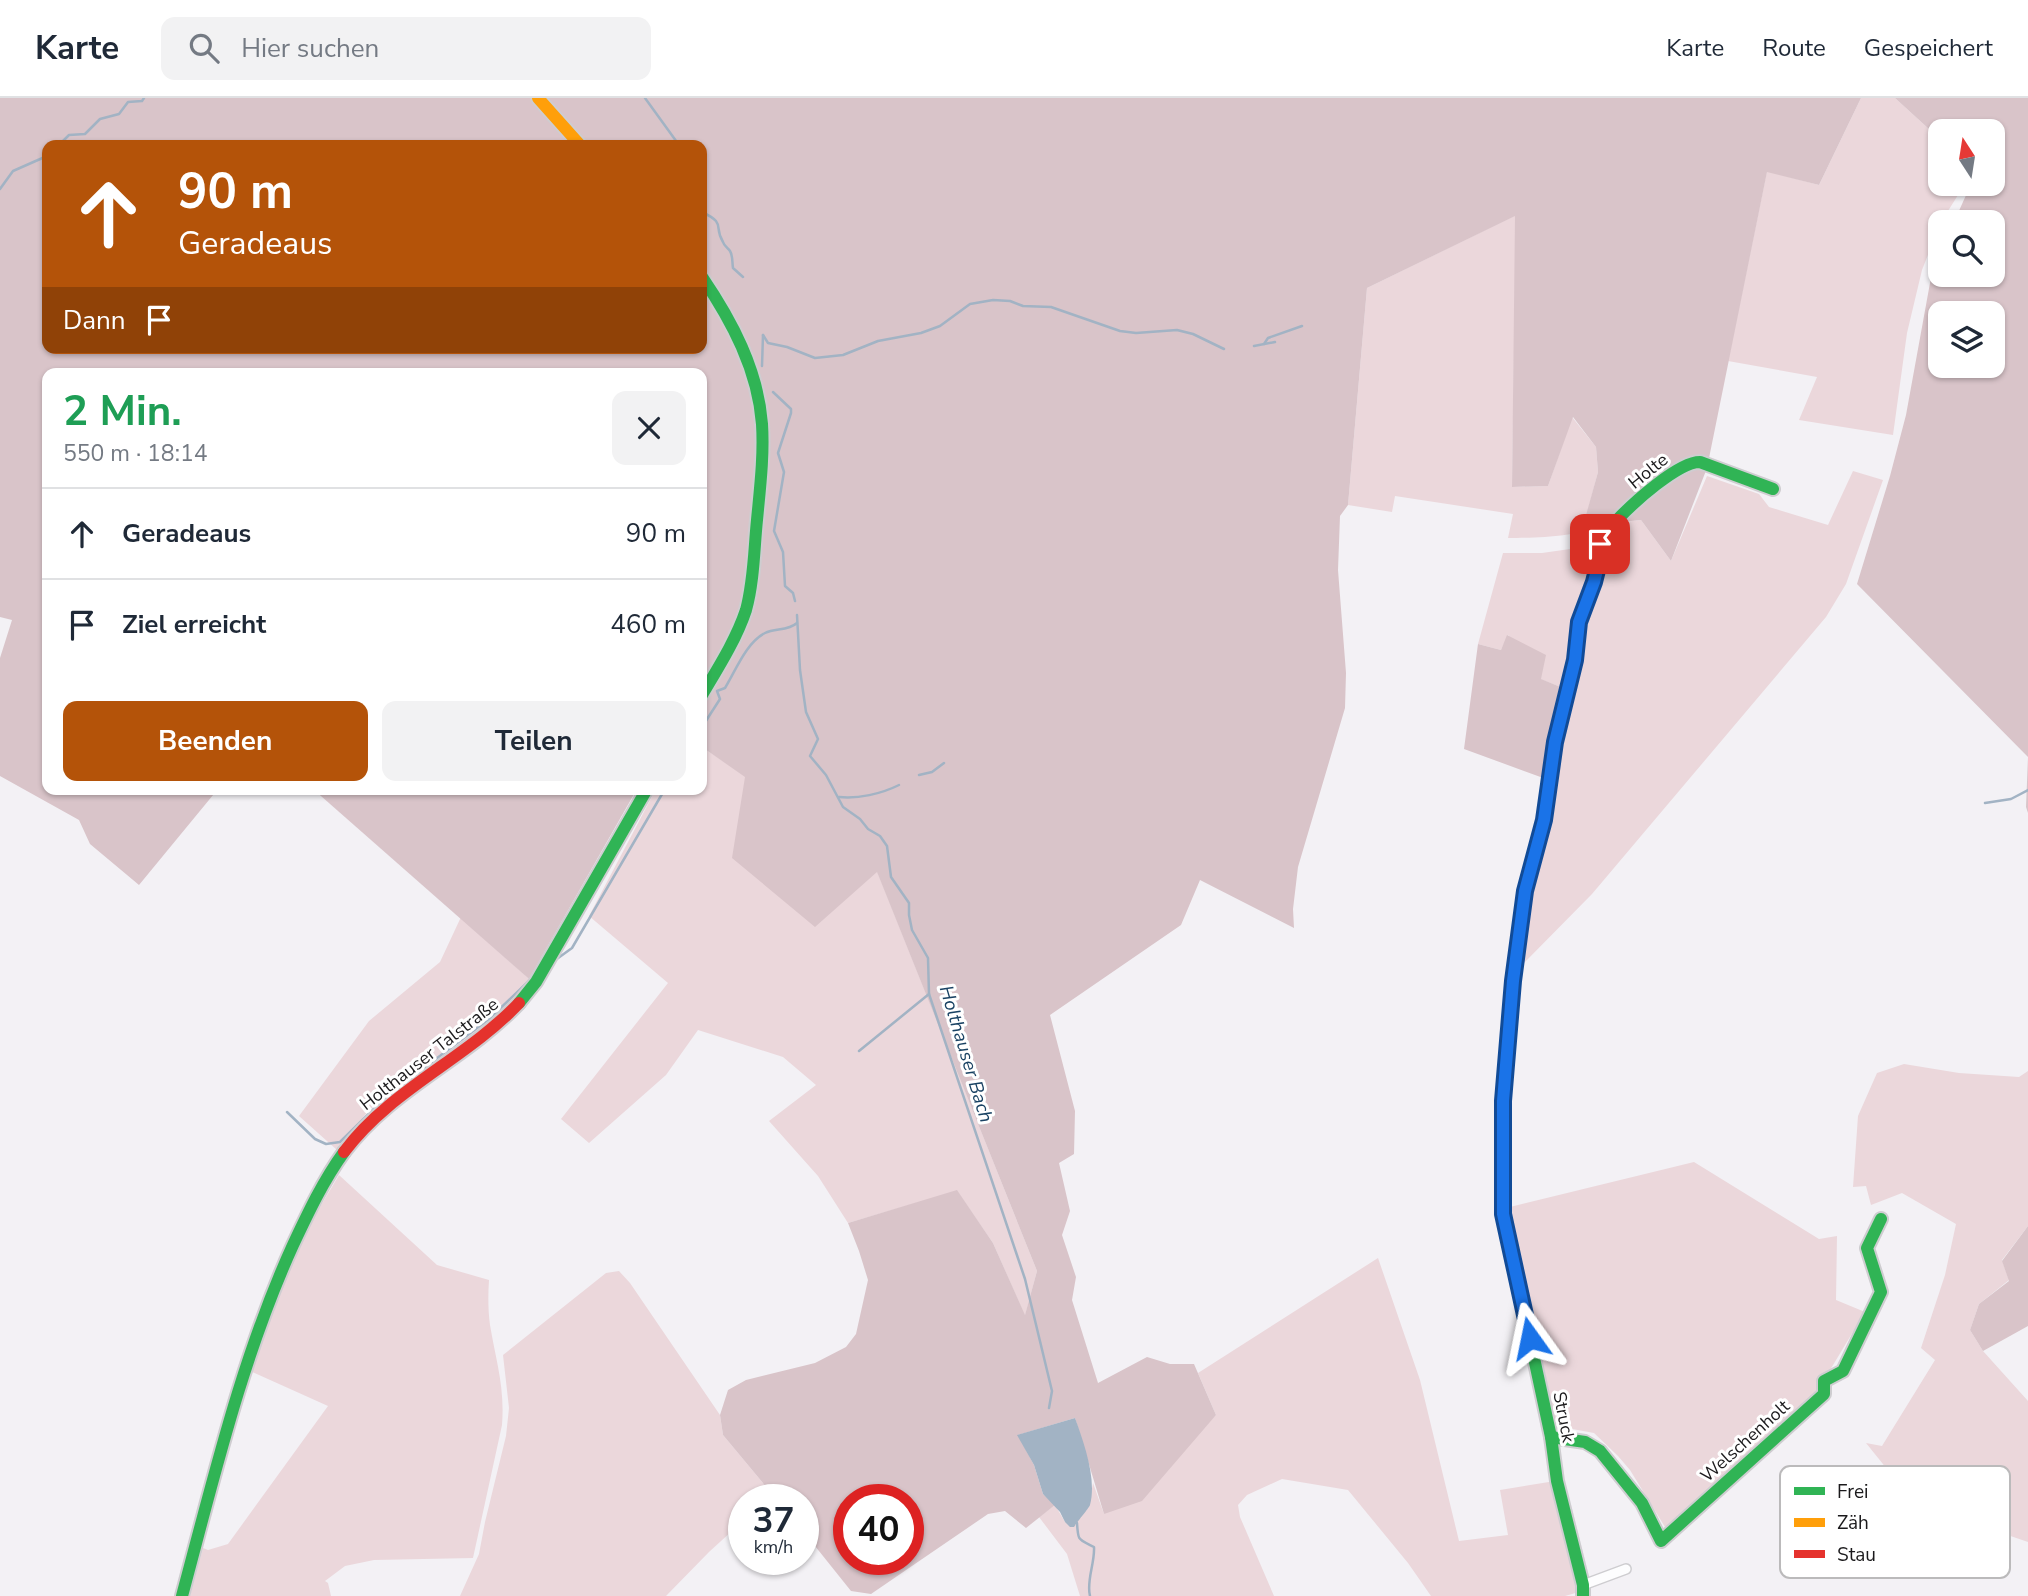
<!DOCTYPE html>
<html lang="de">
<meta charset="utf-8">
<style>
body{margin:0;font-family:"Nunito Sans",sans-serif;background:#f2f2f3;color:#1f2937;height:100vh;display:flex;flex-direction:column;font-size:26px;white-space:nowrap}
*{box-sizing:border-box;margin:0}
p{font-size:23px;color:#747a83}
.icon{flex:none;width:38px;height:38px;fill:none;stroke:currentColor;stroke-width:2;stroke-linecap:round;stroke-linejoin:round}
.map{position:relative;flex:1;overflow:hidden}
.drawer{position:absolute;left:42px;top:270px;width:665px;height:427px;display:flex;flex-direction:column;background:#fff;border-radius:14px;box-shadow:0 2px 5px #0004}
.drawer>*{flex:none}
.hud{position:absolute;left:42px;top:42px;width:665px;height:214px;border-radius:14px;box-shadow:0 2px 5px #0004;background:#b45309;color:#fff;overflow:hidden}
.needle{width:46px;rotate:348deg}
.fabs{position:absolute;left:1928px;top:21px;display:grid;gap:14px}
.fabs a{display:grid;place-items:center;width:77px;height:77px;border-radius:14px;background:#fff;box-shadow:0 2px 5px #0004;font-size:35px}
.speed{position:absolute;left:728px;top:1386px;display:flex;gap:14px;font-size:35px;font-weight:700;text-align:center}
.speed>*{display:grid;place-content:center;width:91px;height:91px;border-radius:50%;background:#fff;box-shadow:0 2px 5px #0004;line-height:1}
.speed small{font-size:18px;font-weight:400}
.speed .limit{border:10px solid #d22;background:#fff;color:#111}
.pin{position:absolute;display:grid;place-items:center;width:60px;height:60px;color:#fff;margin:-30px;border-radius:14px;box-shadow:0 4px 10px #0006}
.me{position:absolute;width:77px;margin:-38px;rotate:348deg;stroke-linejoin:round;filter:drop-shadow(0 0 5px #0008)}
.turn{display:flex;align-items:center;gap:24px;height:147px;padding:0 21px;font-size:32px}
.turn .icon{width:91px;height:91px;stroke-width:2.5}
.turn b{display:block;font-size:49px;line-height:60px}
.then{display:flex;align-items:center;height:66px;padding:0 21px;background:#0003;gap:14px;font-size:26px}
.round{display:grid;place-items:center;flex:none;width:74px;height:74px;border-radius:14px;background:#f2f2f3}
.overview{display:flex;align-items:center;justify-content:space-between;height:119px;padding:0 21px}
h1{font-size:42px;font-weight:700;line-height:52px;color:#1e9e55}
.action{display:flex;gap:14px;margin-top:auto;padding:14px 21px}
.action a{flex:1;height:80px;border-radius:14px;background:#b45309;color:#fff;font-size:28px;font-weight:700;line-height:80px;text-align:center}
.action a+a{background:#f2f2f3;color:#1f2937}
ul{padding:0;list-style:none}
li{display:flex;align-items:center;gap:21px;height:91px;padding:0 21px;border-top:2px solid #e0e1e3}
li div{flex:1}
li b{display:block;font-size:26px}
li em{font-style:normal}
header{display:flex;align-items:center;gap:42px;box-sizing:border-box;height:98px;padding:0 35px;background:#fff;border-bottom:2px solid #e0e1e3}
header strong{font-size:33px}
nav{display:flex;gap:38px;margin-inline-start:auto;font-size:24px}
.search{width:490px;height:63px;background:#f2f2f3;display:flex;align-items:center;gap:18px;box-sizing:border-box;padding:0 24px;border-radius:14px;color:#747a83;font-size:26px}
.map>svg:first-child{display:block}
.green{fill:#ebd7db}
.forest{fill:#d9c4c9;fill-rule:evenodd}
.water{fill:#a2b3c4}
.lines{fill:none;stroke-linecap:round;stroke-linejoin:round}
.stream{stroke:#a2b3c4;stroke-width:2.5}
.street-casing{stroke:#cecdd0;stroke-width:12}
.fast-casing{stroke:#cecdd0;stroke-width:16}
.slow-casing{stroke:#cecdd0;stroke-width:16}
.jam-casing{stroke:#cecdd0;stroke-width:16}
.street{stroke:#fdfdfe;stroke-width:9}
.fast{stroke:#30b455;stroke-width:12}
.slow{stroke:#ff9f0a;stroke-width:12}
.jam{stroke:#e5322d;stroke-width:12}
.route-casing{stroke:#114b97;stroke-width:18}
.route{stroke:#1a73e8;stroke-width:12}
.labels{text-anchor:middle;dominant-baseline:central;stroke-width:6;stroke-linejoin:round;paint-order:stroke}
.street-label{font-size:18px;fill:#1b1a1c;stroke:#fff}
.water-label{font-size:19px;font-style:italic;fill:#194263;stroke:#fff}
.key{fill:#fff;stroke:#bbbabb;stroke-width:2}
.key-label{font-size:19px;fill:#1b1a1c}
</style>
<header>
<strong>Karte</strong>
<div class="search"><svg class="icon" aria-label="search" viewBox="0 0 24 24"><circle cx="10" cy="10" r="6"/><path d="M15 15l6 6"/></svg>Hier suchen</div>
<nav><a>Karte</a><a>Route</a><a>Gespeichert</a></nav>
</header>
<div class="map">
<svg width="2028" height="1498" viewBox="0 0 2028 1498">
<rect width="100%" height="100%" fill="#f3f1f5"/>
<g class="green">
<path d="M1861 0H1895L1941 42V86H1965L1941 124 1922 172 1907 235 1893 337 1799 322 1817 279 1728 263 1767 73 1819 87Z"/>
<path d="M1516 117 1512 389 1548 388 1572 319 1596 349 1598 374 1584 427 1604 426C1579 439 1536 440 1508 440L1513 416 1395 398 1392 414 1348 407 1367 190Z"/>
<path d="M1853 373 1883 382 1846 486 1826 519 1592 796 1517 872 1549 716 1560 633 1600 478 1609 434 1624 424 1641 422 1671 463 1707 378 1759 396 1769 409 1828 427Z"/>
<path d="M1591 448C1605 467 1571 565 1563 590L1540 581 1508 537 1501 552 1478 546 1503 455H1542Z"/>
<path d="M702 649 745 678 815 828 877 773 1037 1173 1025 1218 993 1145 957 1093 848 1125 818 1078 769 1023 816 987 783 959 698 932 666 977 589 1045 561 1021 668 885 589 818 656 691H702Z"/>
<path d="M461 819 529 881 502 914 369 1012 337 1052 299 1018 369 923 440 864Z"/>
<path d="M1904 966 1959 975 2019 979 2028 973V1128L2002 1162 2009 1182 1979 1206 1970 1232 1983 1253 2028 1303V1444L1958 1420 1887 1371 1866 1345 1882 1348 1935 1262 1921 1250 1945 1177 1956 1126 1902 1095 1871 1107 1866 1088 1853 1089 1858 1018 1877 975Z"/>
<path d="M1694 1064 1819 1141 1837 1138 1836 1202 1865 1214 1821 1287 1797 1317 1665 1429 1630 1372 1618 1358 1594 1335 1556 1328 1510 1109Z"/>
<path d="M339 1077 437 1167 489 1182C488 1197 488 1212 490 1227 496 1263 505 1289 502 1327L473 1460 374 1462 345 1468 325 1483 328 1485 331 1498H190L203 1450 208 1452 228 1446 328 1308 250 1273 289 1171 311 1124Z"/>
<path d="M1378 1160 1420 1282 1459 1443 1508 1437 1500 1392 1555 1383 1579 1494 1565 1498H1431L1408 1465 1348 1392 1282 1381 1247 1397 1238 1407 1240 1419 1274 1498H1080L1067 1456 1039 1419 1055 1407 1065 1424C1093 1412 1088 1413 1093 1385L1104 1416 1216 1317 1198 1275Z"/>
<path d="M619 1173 630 1185 720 1317 723 1337 772 1396 765 1402H744V1422L709 1454 666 1498H460L479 1456 485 1424 506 1338 509 1310 503 1257 606 1175Z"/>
</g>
<g class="forest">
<path d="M0 0H1861L1819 87 1767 74 1707 370 1671 463 1641 422 1583 428 1598 374 1596 349 1573 319 1548 388 1512 389 1515 118 1367 190 1348 407 1340 418 1338 472 1346 575 1345 610 1298 769 1293 811 1294 830 1200 782 1181 827 1050 917 1075 1013 1074 1056 1059 1065 1070 1113 1062 1137 1076 1179 1072 1202 1098 1285 1147 1259 1170 1266H1194L1216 1317 1142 1403 1104 1416 1075 1320 1018 1337 1034 1367 1043 1396 1055 1407 1026 1430 1005 1413 988 1416 871 1496 851 1493 803 1433V1402H777L723 1337 720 1317 728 1292 746 1282 815 1265 846 1249 856 1236 868 1182 859 1153 848 1125 957 1092 993 1145 1025 1217 1037 1173 877 774 815 829 732 760 745 679 702 649V275H47V691H218L139 787 90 746 79 722 0 678V560L12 522 0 519ZM47 47H702V250H47ZM849 1402H908V1461H849Z"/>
<path d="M1895 0H2028V715L2026 709 2028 659 1857 486 1890 378 1906 317 1932 174 1941 154V177H1993V124H1954L1971 86H1993V33H1941V42ZM1941 215H1993V268H1941Z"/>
<path d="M1507 537 1546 557 1541 581 1563 590 1546 681 1464 651 1478 546 1501 552Z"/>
<path d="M313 691H637L529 881Z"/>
<path d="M2028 1128V1228L1983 1253 1970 1232 1979 1206 2009 1183 2002 1163Z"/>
</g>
<path class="water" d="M1075 1320C1084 1345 1097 1381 1090 1407 1089 1410 1077 1424 1074 1429H1070L1065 1424 1060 1414 1043 1396 1034 1367 1017 1337Z"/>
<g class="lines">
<g class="stream">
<path d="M645 0 679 47"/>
<path d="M59 47 69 37 85 36 100 21 119 16 128 4 142 3 144 0"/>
<path d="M0 91 13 73 47 58"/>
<path d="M702 114C727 126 713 128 723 144 724 148 728 150 730 153 733 158 732 164 733 170L743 179"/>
<path d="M763 237 768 245 787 249 815 260 843 257 878 243 921 235 940 228 970 206 993 202 1010 203 1023 208 1051 209 1120 233 1136 235 1177 232 1193 236 1224 251"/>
<path d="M1264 246 1268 240 1302 228"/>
<path d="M1254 248 1275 244"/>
<path d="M762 268 763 237"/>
<path d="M773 294 791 311V315L778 355 784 374 774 433 783 454 785 488 793 495 795 503"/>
<path d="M797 517 800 572 806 614 818 641 810 658 826 677 843 709 860 721 868 731 880 738 887 748 891 779 909 805V817L912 832 928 860 929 896 1025 1181 1052 1293 1049 1310"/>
<path d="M702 629 720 601 717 593 725 590C736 572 746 545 765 535 775 530 788 533 797 525"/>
<path d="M919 677 932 674 944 665"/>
<path d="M839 699C858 701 881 696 899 687"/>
<path d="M1985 705 2011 701 2028 692"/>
<path d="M554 863 572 850 665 691"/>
<path d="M859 953 929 896"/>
<path d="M287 1014 315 1041 326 1046 340 1044 388 997 489 921 532 880"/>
<path d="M1077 1425C1078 1443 1078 1441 1094 1449 1095 1465 1086 1483 1090 1498"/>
</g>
<defs>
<path id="street" d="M1583 1487 1626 1471"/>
<g id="fast">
<path d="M702 179C732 223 758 272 762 326 764 358 760 390 757 422 754 451 754 483 746 512 736 542 718 570 702 597"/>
<path d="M1617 422C1633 405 1678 364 1700 364L1773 391"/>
<path d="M1513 882 1503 1003V1116L1551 1339 1557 1383 1583 1487V1498"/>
<path d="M519 905 536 884 647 691"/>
<path d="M1551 1339 1585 1344 1600 1353 1642 1405 1661 1443 1824 1296V1283L1843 1273 1881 1194 1867 1150 1881 1121"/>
<path d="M182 1498C214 1379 242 1259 293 1147 308 1115 323 1083 344 1054"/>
</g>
<g id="slow">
<path d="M538 0 580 47"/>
<path d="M1513 882 1525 793 1544 722 1555 644 1575 562 1579 524 1594 484 1599 464 1600 446 1617 422"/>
</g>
<path id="jam" d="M344 1054C391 991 466 961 519 905"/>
</defs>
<use href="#street" class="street-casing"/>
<use href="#fast" class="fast-casing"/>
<use href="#slow" class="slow-casing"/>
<use href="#jam" class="jam-casing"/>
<use href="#street" class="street"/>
<use href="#fast" class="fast"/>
<use href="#slow" class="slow"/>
<use href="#jam" class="jam"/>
</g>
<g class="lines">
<defs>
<path id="route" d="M1530 1240 1503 1116V1003L1513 883 1525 793 1544 722 1555 644 1575 562 1579 524 1594 484 1599 464 1600 446"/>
</defs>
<use href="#route" class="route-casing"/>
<use href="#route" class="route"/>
</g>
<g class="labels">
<g class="street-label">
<text transform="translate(1648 373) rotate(-39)">Holte</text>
<text transform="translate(429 956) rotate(-38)">Holthauser Talstraße</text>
<text transform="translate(1564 1319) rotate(79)">Struck</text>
<text transform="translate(1745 1343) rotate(-42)">Welschenholt</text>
</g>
<g class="water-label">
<text transform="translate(966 956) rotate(73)">Holthauser Bach</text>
</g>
</g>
<rect x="1780" y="1368" width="230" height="112" rx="10" class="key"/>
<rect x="1794" y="1389" width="31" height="8" fill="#30b455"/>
<rect x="1794" y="1420" width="31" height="9" fill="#ff9f0a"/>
<rect x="1794" y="1452" width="31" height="8" fill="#e5322d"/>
<g class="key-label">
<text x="1837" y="1400">Frei</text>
<text x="1837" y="1431">Zäh</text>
<text x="1837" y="1463">Stau</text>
</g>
</svg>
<div class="fabs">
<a><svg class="needle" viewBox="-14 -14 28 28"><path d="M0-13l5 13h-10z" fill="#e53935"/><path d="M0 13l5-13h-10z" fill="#747a83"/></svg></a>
<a><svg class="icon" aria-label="search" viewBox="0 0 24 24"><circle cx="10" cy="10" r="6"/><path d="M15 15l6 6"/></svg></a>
<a><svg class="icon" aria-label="layers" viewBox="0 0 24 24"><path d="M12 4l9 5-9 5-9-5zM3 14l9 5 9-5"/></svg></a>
</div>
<div class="speed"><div>37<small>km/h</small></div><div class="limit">40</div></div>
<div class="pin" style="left:1600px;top:446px;background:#d93025"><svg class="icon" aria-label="arrive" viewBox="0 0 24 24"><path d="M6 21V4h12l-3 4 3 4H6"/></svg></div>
<svg class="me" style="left:1530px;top:1240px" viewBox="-20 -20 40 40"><path d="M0-17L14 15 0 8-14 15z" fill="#1a73e8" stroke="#fff" stroke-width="4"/></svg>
<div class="hud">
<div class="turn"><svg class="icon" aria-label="ahead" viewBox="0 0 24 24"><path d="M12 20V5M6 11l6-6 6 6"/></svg><div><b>90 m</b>Geradeaus</div></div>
<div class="then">Dann<svg class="icon" aria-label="arrive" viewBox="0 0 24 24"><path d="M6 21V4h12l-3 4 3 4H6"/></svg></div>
</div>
<section class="drawer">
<div class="overview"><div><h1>2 Min.</h1><p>550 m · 18:14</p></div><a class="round"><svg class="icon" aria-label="close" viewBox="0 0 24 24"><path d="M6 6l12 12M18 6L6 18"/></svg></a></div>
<ul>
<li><svg class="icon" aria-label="ahead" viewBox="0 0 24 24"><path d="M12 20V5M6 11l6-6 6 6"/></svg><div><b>Geradeaus</b></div><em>90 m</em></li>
<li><svg class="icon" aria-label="arrive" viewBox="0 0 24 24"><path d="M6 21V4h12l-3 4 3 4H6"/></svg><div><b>Ziel erreicht</b></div><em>460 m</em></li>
</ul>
<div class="action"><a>Beenden</a><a>Teilen</a></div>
</section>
</div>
